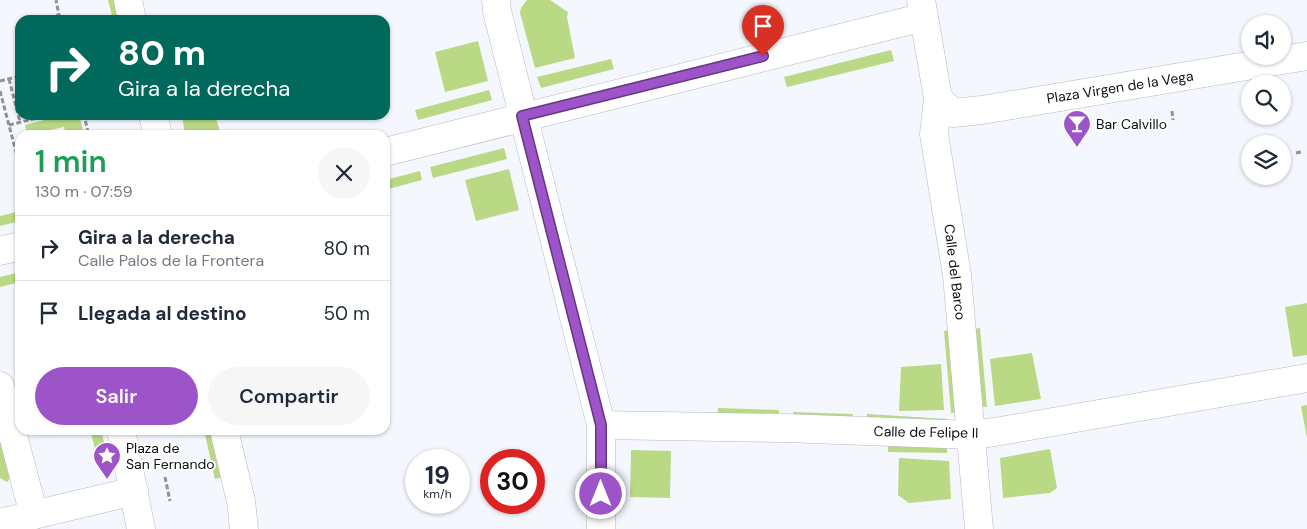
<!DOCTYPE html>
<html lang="es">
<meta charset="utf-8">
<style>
body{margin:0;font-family:"DM Sans",sans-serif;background:#f6f6f7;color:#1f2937;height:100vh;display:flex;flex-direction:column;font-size:19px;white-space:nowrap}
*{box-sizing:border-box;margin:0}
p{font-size:16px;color:#747a83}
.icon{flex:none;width:28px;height:28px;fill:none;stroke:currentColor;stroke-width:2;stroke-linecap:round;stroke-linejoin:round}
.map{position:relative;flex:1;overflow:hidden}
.side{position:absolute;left:15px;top:130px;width:375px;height:305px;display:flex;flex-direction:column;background:#fff;border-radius:15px;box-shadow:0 1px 4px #0004}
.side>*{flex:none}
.guide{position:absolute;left:15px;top:15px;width:375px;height:105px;border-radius:15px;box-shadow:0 1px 4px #0004;background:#00695c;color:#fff;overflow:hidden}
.controls{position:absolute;left:1241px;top:15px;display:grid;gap:10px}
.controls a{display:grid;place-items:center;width:50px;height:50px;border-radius:50%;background:#fff;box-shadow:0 1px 4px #0004;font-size:25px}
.speed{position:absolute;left:405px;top:449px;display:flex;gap:10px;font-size:25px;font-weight:700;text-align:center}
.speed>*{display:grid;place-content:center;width:65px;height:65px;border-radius:50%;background:#fff;box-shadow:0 1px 4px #0004;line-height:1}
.speed small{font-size:12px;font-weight:400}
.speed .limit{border:8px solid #d22;background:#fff;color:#111}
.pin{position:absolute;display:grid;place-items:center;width:42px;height:42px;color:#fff;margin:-51px -21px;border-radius:50% 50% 50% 0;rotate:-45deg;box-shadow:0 0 5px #0007}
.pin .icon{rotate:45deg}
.me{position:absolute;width:55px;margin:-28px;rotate:0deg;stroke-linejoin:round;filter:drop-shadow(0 0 4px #0008)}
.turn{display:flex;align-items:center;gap:18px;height:105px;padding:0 20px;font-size:22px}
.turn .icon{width:65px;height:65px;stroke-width:2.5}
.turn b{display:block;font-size:35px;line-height:42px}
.round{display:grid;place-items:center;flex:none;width:52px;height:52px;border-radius:26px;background:#f6f6f7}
.headline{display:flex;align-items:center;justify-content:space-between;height:85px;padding:0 20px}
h1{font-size:30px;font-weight:600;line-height:38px;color:#1e9e55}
.primary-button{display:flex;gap:10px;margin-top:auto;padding:10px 20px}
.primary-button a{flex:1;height:58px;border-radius:30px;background:#9c54c8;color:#fff;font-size:20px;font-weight:600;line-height:58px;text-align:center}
.primary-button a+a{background:#f6f6f7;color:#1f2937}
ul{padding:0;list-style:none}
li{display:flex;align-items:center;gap:15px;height:65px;padding:0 20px;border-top:1px solid #e0e1e3}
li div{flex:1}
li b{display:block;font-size:19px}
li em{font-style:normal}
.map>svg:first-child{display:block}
.green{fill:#bad984}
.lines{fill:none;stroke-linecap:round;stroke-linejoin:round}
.street-casing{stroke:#b6b8c0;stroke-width:29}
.path{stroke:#909297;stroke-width:3;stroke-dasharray:5 2.5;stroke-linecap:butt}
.street{stroke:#fff;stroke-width:28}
.route-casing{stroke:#653782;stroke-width:12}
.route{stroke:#9c54c8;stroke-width:9}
.labels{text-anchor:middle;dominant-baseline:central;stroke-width:4;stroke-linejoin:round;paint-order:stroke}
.street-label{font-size:14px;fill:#0d0e10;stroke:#fff}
.poi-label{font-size:14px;fill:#0d0e10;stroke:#fff;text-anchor:start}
</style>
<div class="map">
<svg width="1307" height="529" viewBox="0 0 1307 529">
<rect width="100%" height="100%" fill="#f5f7ff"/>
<g class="green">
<path d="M108 0H118L122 20H113Z"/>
<path d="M527 0H550L568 12 567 17 575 58 535 68 520 13 521 8Z"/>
<path d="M478 41 488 81 445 92 435 52Z"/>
<path d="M891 50 894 61 787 87 784 77Z"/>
<path d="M611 59 614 69 541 88 537 77Z"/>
<path d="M489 90 492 100 418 120 415 110Z"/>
<path d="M64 115H79L83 130 77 132V135H66L64 127 27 135 25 125Z"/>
<path d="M182 115H215L221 135H185Z"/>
<path d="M504 148 507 159 433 178 430 167Z"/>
<path d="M509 169 519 210 476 221 465 180Z"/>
<path d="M420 171 422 180 385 190V180Z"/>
<path d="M20 211V221L0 226V216Z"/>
<path d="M20 272V282L0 287V277Z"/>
<path d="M1307 303V355L1293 357 1285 307Z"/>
<path d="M980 328 987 407H978L972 329Z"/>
<path d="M951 330 959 412 951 413 944 331Z"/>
<path d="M1032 353 1041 399 995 406 990 359Z"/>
<path d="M941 364 944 410 899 411 901 367Z"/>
<path d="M1307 405V438L1301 406Z"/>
<path d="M718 408 779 410 778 419 717 418Z"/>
<path d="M793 412 853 414 852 422 793 420Z"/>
<path d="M867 414 947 419 946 427 867 422Z"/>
<path d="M90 430H101L109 461 99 464Z"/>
<path d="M204 430H213L223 477 215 479Z"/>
<path d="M0 431 10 478 7 482 0 478Z"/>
<path d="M888 443 947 445V453L888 452Z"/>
<path d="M1050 449 1057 488 1050 493 1003 498 1000 458Z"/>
<path d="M631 450 671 451 670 498 630 497Z"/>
<path d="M899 458 949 461 951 499 909 503 898 495Z"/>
</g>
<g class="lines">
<defs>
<g id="street">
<path d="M128 0 132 20"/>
<path d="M496 0 497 11 601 425V529"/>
<path d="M921 0 938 98 934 134 957 275 979 529"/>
<path d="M938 98 953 113 982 110 1307 56"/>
<path d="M153 115 158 135"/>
<path d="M385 152 924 17"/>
<path d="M0 251 20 246"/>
<path d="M0 386 34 515"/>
<path d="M601 425 785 428 971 435 995 432 1307 378"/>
<path d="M121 430 141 529"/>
<path d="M224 430 241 501 244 529"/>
<path d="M0 523 134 491"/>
</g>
</defs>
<use href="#street" class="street-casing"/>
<g class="path">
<path d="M53 20 52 17 59 15 56 0"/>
<path d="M9 79 20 122"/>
<path d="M0 81 20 76"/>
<path d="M0 91 20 167"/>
<path d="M1172 111 1173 120"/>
<path d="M9 125 49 115"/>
<path d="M80 135 88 132 84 115"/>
<path d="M1296 153 1301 152"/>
<path d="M18 347 20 358"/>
<path d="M165 477 170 501"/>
</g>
<use href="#street" class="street"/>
</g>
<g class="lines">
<defs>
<path id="route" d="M601 494V425L522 116 763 56"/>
</defs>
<use href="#route" class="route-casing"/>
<use href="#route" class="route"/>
</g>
<defs>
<symbol id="bar-pin" viewBox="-11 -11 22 30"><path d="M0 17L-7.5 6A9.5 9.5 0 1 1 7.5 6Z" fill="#9c54c8" stroke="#fff"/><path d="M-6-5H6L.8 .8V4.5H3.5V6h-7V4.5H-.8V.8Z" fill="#fff"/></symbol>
<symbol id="sight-pin" viewBox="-11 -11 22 30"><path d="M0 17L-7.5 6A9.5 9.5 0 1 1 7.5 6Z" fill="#9c54c8" stroke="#fff"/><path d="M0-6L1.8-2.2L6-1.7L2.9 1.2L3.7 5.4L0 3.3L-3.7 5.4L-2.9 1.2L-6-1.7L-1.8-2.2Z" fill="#fff"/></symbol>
</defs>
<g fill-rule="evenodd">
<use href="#bar-pin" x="1061" y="108" width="32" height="43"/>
<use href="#sight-pin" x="91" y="440" width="32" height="43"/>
</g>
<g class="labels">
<g class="street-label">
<text transform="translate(1120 87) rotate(-9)">Plaza Virgen de la Vega</text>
<text transform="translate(955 272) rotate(83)">Calle del Barco</text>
<text transform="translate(926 432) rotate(1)">Calle de Felipe II</text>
</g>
<g class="poi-label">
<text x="1096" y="124">Bar Calvillo</text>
<text x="126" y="448">Plaza de<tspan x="126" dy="16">San Fernando</tspan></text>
</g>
</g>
</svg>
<div class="controls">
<a><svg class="icon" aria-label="sound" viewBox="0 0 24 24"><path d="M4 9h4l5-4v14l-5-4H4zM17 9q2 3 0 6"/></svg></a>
<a><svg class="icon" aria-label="search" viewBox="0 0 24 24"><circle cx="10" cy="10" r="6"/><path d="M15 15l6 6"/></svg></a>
<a><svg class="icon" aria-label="layers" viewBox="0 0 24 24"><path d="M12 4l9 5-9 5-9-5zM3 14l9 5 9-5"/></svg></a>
</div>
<div class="speed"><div>19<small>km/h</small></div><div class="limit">30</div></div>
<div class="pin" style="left:763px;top:56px;background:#d93025"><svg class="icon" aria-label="arrive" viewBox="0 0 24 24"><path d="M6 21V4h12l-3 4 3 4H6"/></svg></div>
<svg class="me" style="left:601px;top:494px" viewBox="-20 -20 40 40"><circle r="17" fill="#9c54c8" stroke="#fff" stroke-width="3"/><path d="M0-11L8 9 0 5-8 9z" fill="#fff"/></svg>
<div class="guide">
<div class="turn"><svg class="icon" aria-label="right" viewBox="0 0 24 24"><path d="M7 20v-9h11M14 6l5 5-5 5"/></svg><div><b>80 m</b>Gira a la derecha</div></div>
</div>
<section class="side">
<div class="headline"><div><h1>1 min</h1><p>130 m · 07:59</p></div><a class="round"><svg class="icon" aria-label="close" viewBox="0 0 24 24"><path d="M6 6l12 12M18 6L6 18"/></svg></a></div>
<ul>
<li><svg class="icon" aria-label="right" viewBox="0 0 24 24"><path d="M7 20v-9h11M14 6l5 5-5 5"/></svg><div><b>Gira a la derecha</b><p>Calle Palos de la Frontera</p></div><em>80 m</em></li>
<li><svg class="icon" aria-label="arrive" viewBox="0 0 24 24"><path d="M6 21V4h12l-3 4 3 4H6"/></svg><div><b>Llegada al destino</b></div><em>50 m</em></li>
</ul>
<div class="primary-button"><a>Salir</a><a>Compartir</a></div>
</section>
</div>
